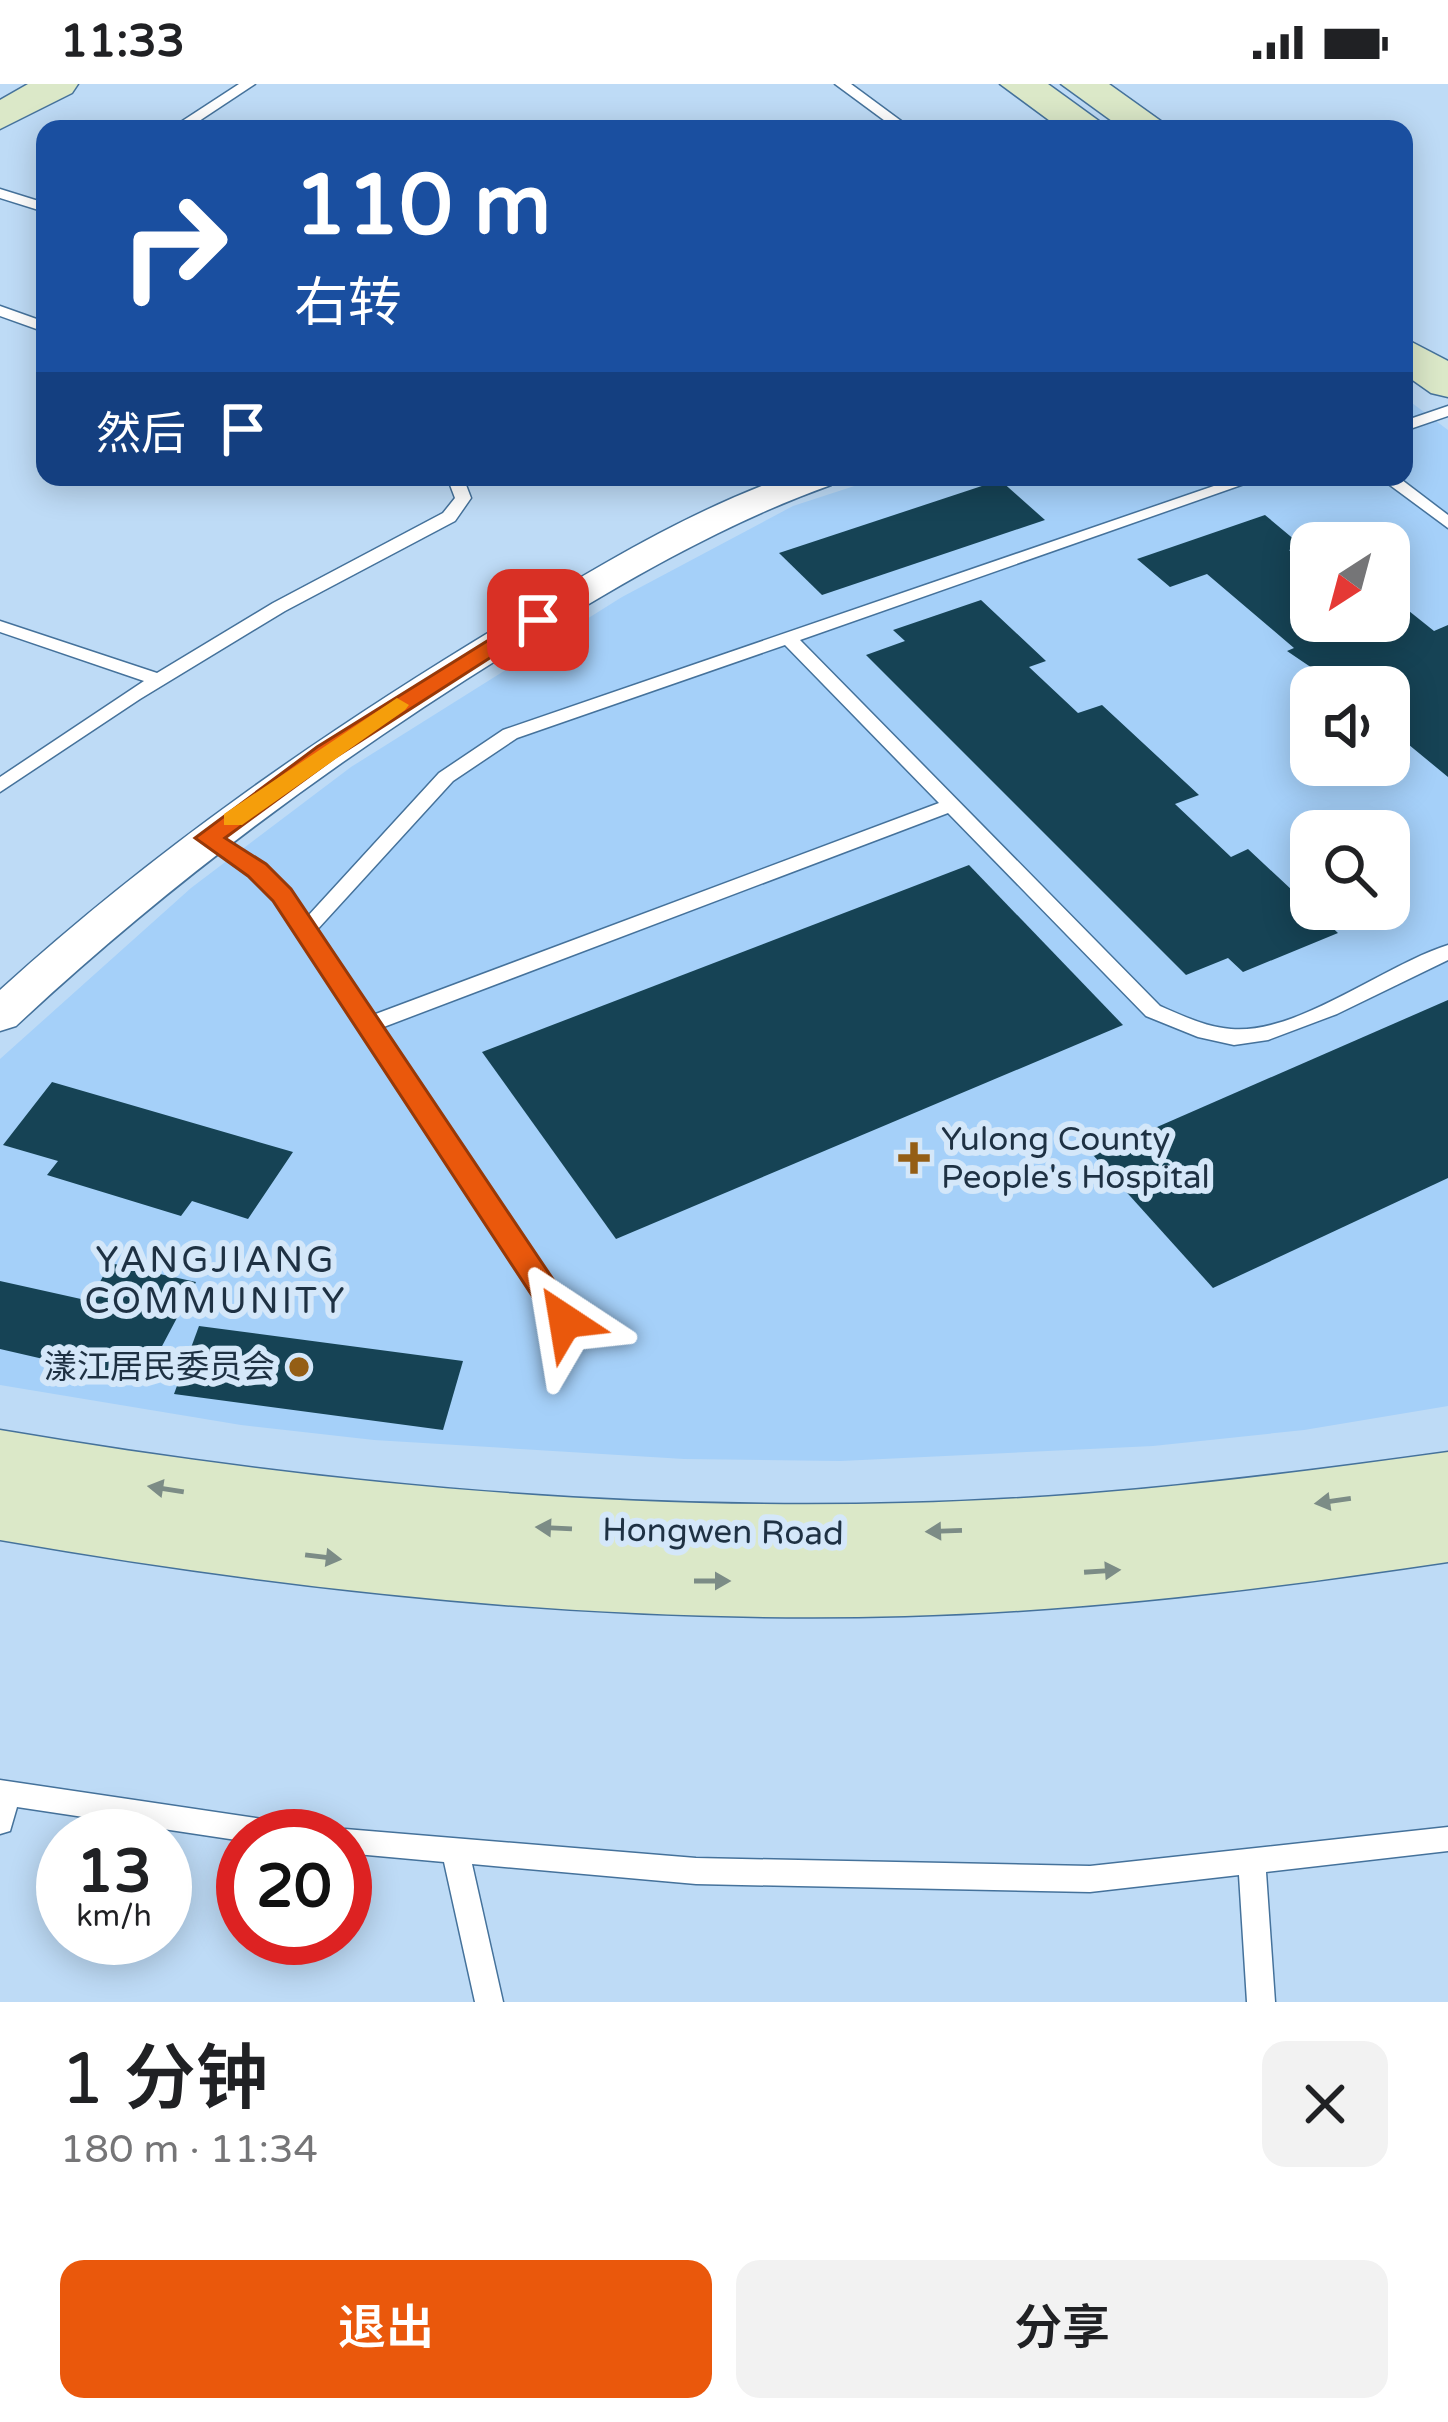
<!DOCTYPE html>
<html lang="zh">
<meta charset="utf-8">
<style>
body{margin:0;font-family:"Varela Round","Noto Sans SC",sans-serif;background:#f2f2f2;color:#202124;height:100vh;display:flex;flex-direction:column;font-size:45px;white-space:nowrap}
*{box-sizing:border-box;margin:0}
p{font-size:39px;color:#757577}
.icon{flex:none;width:66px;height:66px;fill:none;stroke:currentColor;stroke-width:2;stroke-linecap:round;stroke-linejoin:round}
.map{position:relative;height:1918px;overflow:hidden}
.drawer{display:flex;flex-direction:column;background:#fff;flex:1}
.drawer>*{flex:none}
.banner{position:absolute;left:36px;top:36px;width:1377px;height:366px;border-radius:24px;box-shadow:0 6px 30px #0003;background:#1a4fa0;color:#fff;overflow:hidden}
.needle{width:78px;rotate:216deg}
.tools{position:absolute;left:1290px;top:438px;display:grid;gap:24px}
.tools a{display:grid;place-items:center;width:120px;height:120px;border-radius:24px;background:#fff;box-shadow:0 6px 30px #0003;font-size:60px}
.speed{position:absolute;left:36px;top:1725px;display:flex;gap:24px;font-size:60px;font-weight:700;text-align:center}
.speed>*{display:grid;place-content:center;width:156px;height:156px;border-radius:50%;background:#fff;box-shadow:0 6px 30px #0003;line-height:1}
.speed small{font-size:30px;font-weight:400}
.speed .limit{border:18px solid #d22;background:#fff;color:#111}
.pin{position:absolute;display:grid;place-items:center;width:102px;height:102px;color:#fff;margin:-51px;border-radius:24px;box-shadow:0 6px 18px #0006}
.me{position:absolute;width:132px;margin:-66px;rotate:327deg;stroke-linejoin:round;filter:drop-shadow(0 0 9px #0008)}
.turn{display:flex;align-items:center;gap:42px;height:252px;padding:0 60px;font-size:54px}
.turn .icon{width:156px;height:156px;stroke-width:2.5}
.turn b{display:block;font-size:84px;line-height:102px}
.then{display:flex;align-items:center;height:114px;padding:0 60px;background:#0003;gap:24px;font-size:45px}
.round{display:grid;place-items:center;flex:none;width:126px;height:126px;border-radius:24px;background:#f2f2f2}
.summary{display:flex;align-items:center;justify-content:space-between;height:204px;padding:0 60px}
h1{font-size:72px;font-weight:600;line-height:90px}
.primary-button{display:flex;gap:24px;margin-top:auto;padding:24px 60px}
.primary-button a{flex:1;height:138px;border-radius:24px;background:#ea580c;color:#fff;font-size:48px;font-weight:600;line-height:138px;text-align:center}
.primary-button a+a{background:#f2f2f2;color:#202124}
.status{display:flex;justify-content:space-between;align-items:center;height:84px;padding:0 60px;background:#fff;direction:ltr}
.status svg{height:33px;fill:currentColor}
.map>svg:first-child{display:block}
.built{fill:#a5d0f9;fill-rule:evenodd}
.building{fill:#164355}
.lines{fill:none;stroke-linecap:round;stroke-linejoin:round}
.lane-casing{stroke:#45729b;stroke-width:3}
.street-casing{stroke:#45729b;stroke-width:3}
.secondary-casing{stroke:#45729b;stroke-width:3}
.lane{fill:#fff;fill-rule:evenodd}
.street{fill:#fff;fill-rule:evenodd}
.secondary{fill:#dbe8c8;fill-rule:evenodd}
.oneway{fill:#7c8c86}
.route{fill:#ea580c;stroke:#983908;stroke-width:3}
.slow{fill:#f59e0b}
.poi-dot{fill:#945e15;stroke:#d4e7f9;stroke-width:4.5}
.labels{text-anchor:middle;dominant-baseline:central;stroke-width:12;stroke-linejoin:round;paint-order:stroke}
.poi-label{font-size:33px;fill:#1e3143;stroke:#d4e7f9;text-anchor:start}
.street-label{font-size:33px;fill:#1e3143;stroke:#d4e7f9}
.neighbourhood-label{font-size:36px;letter-spacing:3px;fill:#1e3143;stroke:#d4e7f9}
</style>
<div class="status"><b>11:33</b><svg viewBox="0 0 49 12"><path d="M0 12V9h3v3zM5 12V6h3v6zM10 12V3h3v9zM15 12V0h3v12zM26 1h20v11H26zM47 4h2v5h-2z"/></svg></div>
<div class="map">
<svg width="1448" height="1918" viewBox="0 0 1448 1918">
<rect width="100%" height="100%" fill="#bedbf6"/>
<path class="built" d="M1404 313 1448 346V1322L1304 1346 1153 1362 841 1377 684 1375 374 1356 241 1341 0 1301V975L191 804 351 683 622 513 793 422 882 393H1404ZM1311 459H1389V537H1311ZM1311 603H1389V681H1311ZM1311 747H1389V825H1311Z"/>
<g class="building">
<path d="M1000 396 1045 436 822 511 779 469Z"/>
<path d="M1265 431 1302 462 1289 466 1311 484V537L1379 538 1409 527 1434 547 1448 541V693L1397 651 1389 654V603H1340L1287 567 1294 564 1207 490 1170 503 1137 475Z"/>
<path d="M981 516 1046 577 1029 583 1078 629 1102 621 1199 711 1175 720 1231 773 1248 765 1338 849 1243 888 1228 874 1186 891 866 571 905 557 893 546Z"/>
<path d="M969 781 1123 941 616 1155 482 968Z"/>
<path d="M1448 916V1094L1213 1204 1093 1071Z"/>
<path d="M52 998 293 1068 248 1135 192 1117 181 1132 47 1091 58 1077 3 1061Z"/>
<path d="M110 1179 196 1198 143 1298 0 1265V1197L90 1217Z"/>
<path d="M199 1242 463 1277 443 1346 174 1310Z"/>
</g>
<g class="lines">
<defs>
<g id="lane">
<path d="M239 0H255L187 45H170Z"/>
<path d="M835 0H851L912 45H896Z"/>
<path d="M0 105 45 119V128L0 114Z"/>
<path d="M0 222 45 238V248L0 232Z"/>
<path d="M1448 322V332L1404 347V337Z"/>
<path d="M447 393H463L471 414 455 437 285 527 140 615 0 708V693L144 597 0 548V537L157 589 273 519 443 429 455 414Z"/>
<path d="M1240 393H1264L800 556 1160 922C1183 932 1206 943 1231 945 1297 951 1384 881 1448 861V876L1337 930 1268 956 1234 961 1198 953 1146 932 948 729 381 944 573 1231 577 1237 573 1243 565 1246 557 1243 275 816 250 791 198 754 208 748 215 750C252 774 282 795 307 833L439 689 503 646ZM785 561 939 719 373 931 316 847 453 697 517 654Z"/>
<path d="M1379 393H1398L1448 431V444Z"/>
<path d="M0 1696 296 1740 306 1743 310 1752H243V1757L17 1723 10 1747 0 1750Z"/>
<path d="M1448 1743V1767L1266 1788 1275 1918H1247L1239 1791 1090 1808 696 1800 472 1780 503 1918H475L444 1778 345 1769V1752H334L345 1745 696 1774 1090 1782Z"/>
</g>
<path id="street" d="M785 393H836L831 401C719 441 617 502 516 564 337 675 170 798 16 942L0 947V906C154 766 324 648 501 541 592 486 685 429 785 393Z"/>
<g id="secondary">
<path d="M28 0H78L72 9 0 45V16Z"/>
<path d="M1000 0H1048L1110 45H1061Z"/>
<path d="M1061 0H1109L1172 45H1123Z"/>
<path d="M1404 254 1448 277V313L1431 309 1404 290Z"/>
<path d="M0 1346C300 1397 600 1427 905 1419 1087 1415 1268 1393 1448 1368V1478C1268 1505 1087 1527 905 1532 600 1540 300 1508 0 1456Z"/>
</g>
</defs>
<use href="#lane" class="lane-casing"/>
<use href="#street" class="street-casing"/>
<use href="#secondary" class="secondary-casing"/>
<use href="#lane" class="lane"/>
<use href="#street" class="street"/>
<use href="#secondary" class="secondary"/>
</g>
<defs><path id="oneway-solid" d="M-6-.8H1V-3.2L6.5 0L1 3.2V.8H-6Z" transform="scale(3)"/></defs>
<g class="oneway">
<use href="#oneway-solid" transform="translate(166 1405) rotate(-171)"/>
<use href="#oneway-solid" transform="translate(1333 1417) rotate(172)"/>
<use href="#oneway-solid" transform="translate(554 1444) rotate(-177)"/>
<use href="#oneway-solid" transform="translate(944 1447) rotate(178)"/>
<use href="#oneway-solid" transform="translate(323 1473) rotate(7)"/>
<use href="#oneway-solid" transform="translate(1102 1487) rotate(-4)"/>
<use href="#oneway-solid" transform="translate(712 1497)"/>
</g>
<path class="route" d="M529 531 549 536 334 674 225 754 266 780 291 805 575 1228 580 1237 565 1248 554 1245 273 817 248 792 195 754 317 663Z"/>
<path class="slow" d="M397 614 409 621 405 626 242 741H224V730Z"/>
<g class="poi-dot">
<path d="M908 1056h12v12h12v12h-12v12h-12v-12h-12v-12h12z"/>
<circle cx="299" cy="1283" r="12"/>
</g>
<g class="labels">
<g class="poi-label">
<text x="941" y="1055">Yulong County<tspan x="941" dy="38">People's Hospital</tspan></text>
<text x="275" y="1283" text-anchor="end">漾江居民委员会</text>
</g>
<g class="street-label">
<text transform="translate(723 1448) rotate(1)">Hongwen Road</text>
</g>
<g class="neighbourhood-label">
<text x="216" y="1176">YANGJIANG<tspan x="216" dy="41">COMMUNITY</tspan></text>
</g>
</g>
</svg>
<div class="tools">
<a><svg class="needle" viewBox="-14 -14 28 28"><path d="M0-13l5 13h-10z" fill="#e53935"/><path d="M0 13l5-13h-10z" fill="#757577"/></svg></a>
<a><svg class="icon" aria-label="sound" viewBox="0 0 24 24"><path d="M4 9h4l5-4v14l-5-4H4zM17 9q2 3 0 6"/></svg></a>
<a><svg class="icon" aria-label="search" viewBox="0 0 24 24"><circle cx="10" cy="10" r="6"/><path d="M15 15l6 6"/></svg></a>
</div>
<div class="speed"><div>13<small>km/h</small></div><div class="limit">20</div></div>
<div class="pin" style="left:538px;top:536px;background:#d93025"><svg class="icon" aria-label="arrive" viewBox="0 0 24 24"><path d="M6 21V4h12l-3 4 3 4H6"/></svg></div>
<svg class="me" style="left:565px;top:1237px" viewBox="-20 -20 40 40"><path d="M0-17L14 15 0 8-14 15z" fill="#ea580c" stroke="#fff" stroke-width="4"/></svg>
<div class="banner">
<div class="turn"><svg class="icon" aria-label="right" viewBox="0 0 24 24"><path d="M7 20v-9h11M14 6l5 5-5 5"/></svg><div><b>110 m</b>右转</div></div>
<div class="then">然后<svg class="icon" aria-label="arrive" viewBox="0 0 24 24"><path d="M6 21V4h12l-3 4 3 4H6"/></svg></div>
</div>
</div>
<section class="drawer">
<div class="summary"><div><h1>1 分钟</h1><p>180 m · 11:34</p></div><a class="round"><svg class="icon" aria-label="close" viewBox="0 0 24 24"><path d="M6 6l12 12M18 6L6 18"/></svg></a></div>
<div class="primary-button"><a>退出</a><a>分享</a></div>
</section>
